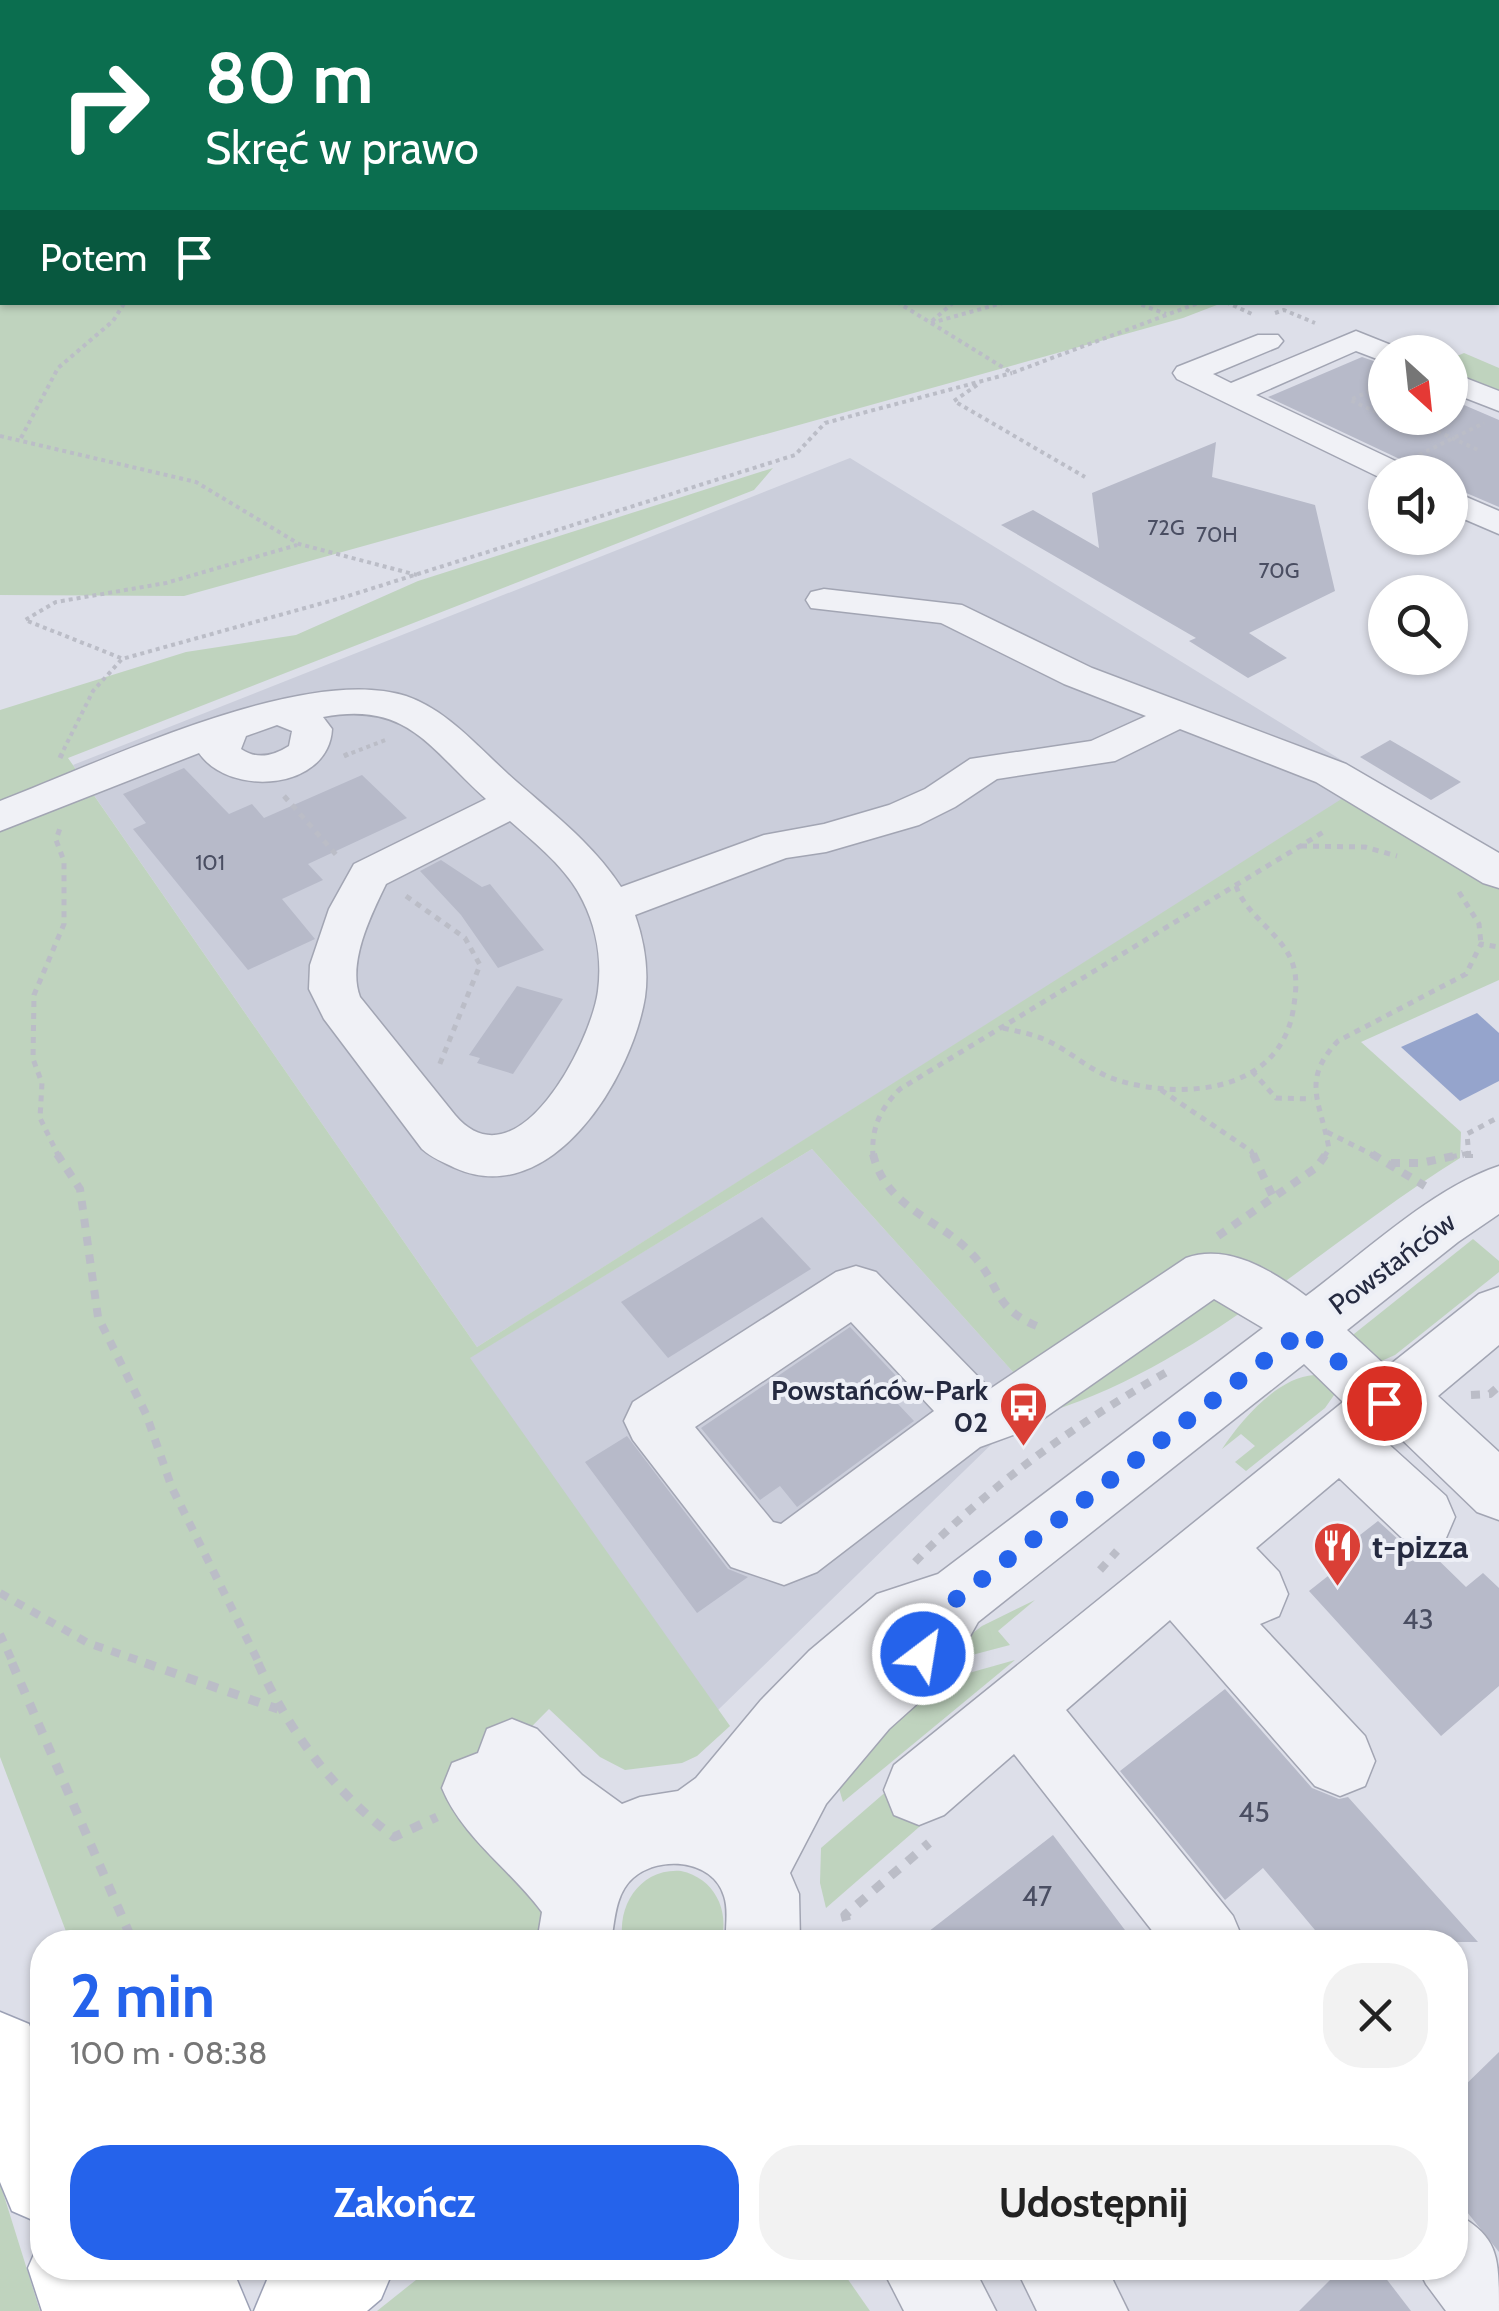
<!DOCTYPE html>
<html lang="pl">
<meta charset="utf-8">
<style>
body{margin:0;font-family:Cabin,sans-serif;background:#f2f2f2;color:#222;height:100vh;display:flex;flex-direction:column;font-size:38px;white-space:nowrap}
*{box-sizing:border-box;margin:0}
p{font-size:32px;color:#767676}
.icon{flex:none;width:55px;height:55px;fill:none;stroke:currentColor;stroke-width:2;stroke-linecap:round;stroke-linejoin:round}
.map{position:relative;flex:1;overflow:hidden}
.side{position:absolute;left:30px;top:1930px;width:1438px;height:350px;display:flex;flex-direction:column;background:#fff;border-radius:40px;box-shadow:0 2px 8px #0004}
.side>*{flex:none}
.guide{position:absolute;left:0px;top:0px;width:1500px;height:305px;box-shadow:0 2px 8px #0004;background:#0b6e4f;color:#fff;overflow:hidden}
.needle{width:65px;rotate:153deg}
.tools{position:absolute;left:1368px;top:335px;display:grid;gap:20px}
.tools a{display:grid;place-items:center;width:100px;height:100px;border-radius:50%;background:#fff;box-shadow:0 2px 8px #0004;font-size:50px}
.pin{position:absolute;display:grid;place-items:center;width:85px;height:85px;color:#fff;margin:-42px;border:5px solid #fff;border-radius:50%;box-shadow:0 2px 10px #0007}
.me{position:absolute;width:110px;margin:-55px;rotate:31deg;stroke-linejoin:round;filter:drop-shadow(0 0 8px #0008)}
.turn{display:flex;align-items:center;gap:35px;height:210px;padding:0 40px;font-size:45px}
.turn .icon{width:130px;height:130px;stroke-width:2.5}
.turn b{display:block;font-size:70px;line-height:85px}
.then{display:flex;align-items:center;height:95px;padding:0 40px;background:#0003;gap:20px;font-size:38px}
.round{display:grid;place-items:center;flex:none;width:105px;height:105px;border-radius:40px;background:#f2f2f2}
.head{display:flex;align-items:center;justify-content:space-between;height:170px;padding:0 40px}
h1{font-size:60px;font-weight:800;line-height:75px;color:#2563eb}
.primary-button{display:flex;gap:20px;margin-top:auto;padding:20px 40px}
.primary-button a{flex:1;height:115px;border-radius:40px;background:#2563eb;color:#fff;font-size:40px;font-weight:800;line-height:115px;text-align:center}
.primary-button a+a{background:#f2f2f2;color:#222}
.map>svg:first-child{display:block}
.built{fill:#cbcedb}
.green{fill:#bfd3be}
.water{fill:#95a4cc}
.building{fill:#b7bac9}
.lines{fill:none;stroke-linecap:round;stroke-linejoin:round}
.minor-casing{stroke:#a2a5b3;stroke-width:3}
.major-casing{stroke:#9ca1b5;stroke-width:3}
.path-far4{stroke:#bbbdc7;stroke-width:2.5;stroke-dasharray:4 4;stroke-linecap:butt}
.path-far3{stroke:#bbbdc7;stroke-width:4;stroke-dasharray:4 4;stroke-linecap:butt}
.path-far2{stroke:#bbbdc7;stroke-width:5;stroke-dasharray:6 6;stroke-linecap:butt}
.path-far1{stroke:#bbbdc7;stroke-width:8;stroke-dasharray:9 9;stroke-linecap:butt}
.path{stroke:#bbbdc7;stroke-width:9;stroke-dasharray:11 11;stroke-linecap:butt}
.minor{fill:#f0f1f6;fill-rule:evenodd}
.major{fill:#fff;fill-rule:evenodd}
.route{stroke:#2563eb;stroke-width:18;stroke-dasharray:0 32.4}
.labels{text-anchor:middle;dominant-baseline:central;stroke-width:8;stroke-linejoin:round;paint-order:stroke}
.number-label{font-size:22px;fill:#4a4e62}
.street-label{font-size:28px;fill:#252a40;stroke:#edeff6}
.poi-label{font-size:28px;font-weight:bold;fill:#252a40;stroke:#edeff6;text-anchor:end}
.near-number-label{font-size:28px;fill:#4a4e62}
.near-poi-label{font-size:32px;font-weight:bold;fill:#252a40;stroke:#edeff6;text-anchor:start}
</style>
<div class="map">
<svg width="1499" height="2311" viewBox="0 0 1499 2311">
<rect width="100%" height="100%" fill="#dddfe9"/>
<g class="built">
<path d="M850 458 1382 785 1367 784 477 1347 73 765Z"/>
<path d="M812 1149 1049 1412 1000 1436 718 1710 469 1358Z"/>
</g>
<g class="green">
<path d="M0 0H1499V192L1498 2H2V302L1222 303 1183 318 184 596 0 595Z"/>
<path d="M1464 353 1499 368V395L1450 374V359Z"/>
<path d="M773 468 754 490 68 758 477 1347 1351 793 1499 881V980L1361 1042 1461 1132 1460 1158C1323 1243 1205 1362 1049 1412L812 1149 470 1358 730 1726 697 1756 682 1763 625 1770 600 1757 549 1709 465 1794 545 1910 544 1942H70L0 1757V710L186 652 296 635 418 581Z"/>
<path d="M1473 1239 1499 1261V1272L1395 1355 1370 1366 1352 1342 1354 1334Z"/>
<path d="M1314 1375 1339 1388 1325 1408 1246 1471 1235 1462 1255 1446 1241 1434 1222 1449C1241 1420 1278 1377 1314 1375Z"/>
<path d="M1035 1600 998 1631 1010 1645 930 1666 982 1626Z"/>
<path d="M1015 1660 843 1802 837 1782 854 1760 937 1682Z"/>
<path d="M896 1783 926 1821 826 1908 820 1883 821 1848Z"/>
<path d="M681 1871C714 1878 730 1910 721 1942H623C616 1905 641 1868 681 1871Z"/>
<path d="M0 2183 40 2311H0Z"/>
<path d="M431 2268H840L870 2311H377Z"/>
</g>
<path class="water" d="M1477 1013 1499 1033V1081L1460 1101 1401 1047Z"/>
<g class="building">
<path d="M1362 357 1385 365V418H1450V399L1499 420V507L1450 486V472H1418L1406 462 1268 397Z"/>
<path d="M1216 442 1212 477 1315 505 1335 591 1249 633 1287 658 1248 678 1189 641 1196 638 1001 525 1033 510 1099 548 1092 493Z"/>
<path d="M1390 740 1421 758 1461 782 1431 800 1360 757Z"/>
<path d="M184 768 229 814 252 804 264 818 362 775 407 818 308 864 323 880 282 899 315 939 248 970 133 829 146 823 123 794Z"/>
<path d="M441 860 482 887 490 884 544 950 498 968 461 915 420 871Z"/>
<path d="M517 986 563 999 513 1074 477 1063 480 1058 469 1055Z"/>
<path d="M762 1217 811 1269 668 1358 621 1302Z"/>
<path d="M850 1327 913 1394 898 1404 914 1421 797 1507 780 1486 760 1500 701 1428Z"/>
<path d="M627 1436 728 1569 748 1577 697 1613 585 1462Z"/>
<path d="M1378 1521 1401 1542 1427 1549 1466 1587 1483 1573 1499 1588V1686L1441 1736 1309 1591 1342 1565 1333 1556Z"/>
<path d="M1225 1689 1312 1788 1339 1799 1348 1797 1478 1942H1325L1263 1868 1225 1900 1120 1771Z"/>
<path d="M1053 1835 1134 1942H915L1035 1849Z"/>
<path d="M1499 2052V2252L1455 2197V2095Z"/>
<path d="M1342 2268H1378L1411 2311H1299Z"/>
</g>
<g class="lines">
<defs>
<g id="minor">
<path d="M1499 208V225H1498V209Z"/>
<path d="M1499 247V264H1498V247Z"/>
<path d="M1356 331 1396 347 1400 352H1385V362L1356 351 1256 395 1404 465 1409 472H1385V480L1177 379 1173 373 1177 367 1258 335H1278L1283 341 1278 347 1213 374 1231 383Z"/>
<path d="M1450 372 1499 391V411L1450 392Z"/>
<path d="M1450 490 1499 511V534L1450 513Z"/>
<path d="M824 589 962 605 1092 668 1346 764 1499 853V888L1483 883 1316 782 1180 729 1115 761 997 779 955 807 919 825 826 852 786 858 635 915C644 941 649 969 645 997 632 1077 552 1211 455 1168 443 1162 432 1158 422 1149L324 1019 309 989 310 965 329 909 354 864 486 799C429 748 408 701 323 717L332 729C329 790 230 798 199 753L0 831V801C100 763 304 663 406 696 447 710 477 746 508 774 548 810 591 841 621 887L764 835 824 824 889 805 925 789 970 759 1091 741 1146 716 1064 684 941 623 811 608 806 600 811 592ZM277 725 292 731 289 746C273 756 257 760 241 749L246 736ZM510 821C536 844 568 869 583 901 597 929 602 961 598 991 591 1043 517 1188 455 1115L360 997C347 963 371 915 386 884Z"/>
<path d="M1499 1166V1214L1458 1242 1347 1330 1387 1367 1479 1294 1499 1287V1345L1438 1396 1499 1452V1520L1477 1512 1394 1432 1384 1440 1446 1496 1455 1517 1446 1538 1424 1546 1402 1538 1339 1478 1256 1548 1279 1572 1288 1594 1279 1616 1260 1624 1365 1736 1375 1761 1365 1786 1340 1796 1315 1786 1170 1620 1066 1710 1233 1916 1244 1942H1161L1014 1754 944 1815 919 1825 894 1815 884 1790 894 1765 1343 1402 1304 1364 978 1622 947 1677 889 1729 826 1804 790 1873 799 1894 800 1942H726C725 1928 729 1910 724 1896 713 1859 659 1855 633 1878 615 1894 615 1920 611 1942H537L542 1912C511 1870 462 1837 442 1788L452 1763 478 1753 487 1729 512 1719 537 1729 582 1775 622 1804 640 1797 678 1791 696 1778 761 1700 809 1651 877 1594 938 1574 1263 1328 1214 1299 1027 1430 980 1447 817 1572 784 1585 731 1567 633 1440 624 1421 633 1402 836 1272 856 1266 876 1272 990 1389 1186 1258C1228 1243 1273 1271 1306 1296 1363 1254 1432 1188 1499 1166ZM851 1322 934 1411 781 1524 773 1522 695 1427Z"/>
<path d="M1455 2213C1499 2237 1499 2256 1499 2311H1446L1426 2284 1418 2268H1455Z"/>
<path d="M882 2268H974L996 2311H904Z"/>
<path d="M1016 2268H1107L1128 2311H1037Z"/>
</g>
<g id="major">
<path d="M0 2012 29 2024 42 2058V2224L12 2211 0 2182Z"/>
<path d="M42 2236V2268H209L237 2280 250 2311H42L28 2268Z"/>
<path d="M281 2268H394L381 2299 367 2311H254L267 2280Z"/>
</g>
</defs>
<use href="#minor" class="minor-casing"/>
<use href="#major" class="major-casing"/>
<g class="path-far4">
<path d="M363 0 370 2"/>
<path d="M898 0 905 2"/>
<path d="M809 2 870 0"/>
<path d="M948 2 958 0"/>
<path d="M1204 2 1208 0"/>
</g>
<g class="path-far3">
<path d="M897 302 1012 373 1201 302"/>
<path d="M1134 302 1166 314"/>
<path d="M1226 302 1254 315"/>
<path d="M1275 313 1284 310 1315 323"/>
<path d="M932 321 954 302"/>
<path d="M931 323 1006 302"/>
<path d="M977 385 954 401 1085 477"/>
<path d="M1385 398 1370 391 1350 400 1374 411 1385 406"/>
<path d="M1430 428 1478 450"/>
<path d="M0 436 196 482 299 544 417 575"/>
<path d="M21 438 58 368 113 321 125 302"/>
<path d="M1419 455 1484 423"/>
<path d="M121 658 25 620 56 602 166 583 297 545"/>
<path d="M344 756 388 739"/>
<path d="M60 757 93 691 122 659 348 596 795 455 825 423 1012 373"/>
</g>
<g class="path-far2">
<path d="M344 756 348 754"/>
<path d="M60 758 62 754"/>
<path d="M284 796 339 858"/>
<path d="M1301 846 1365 847 1397 856"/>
<path d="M1459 892 1479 924 1481 944"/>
<path d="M406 896 465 938 480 965 439 1066"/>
<path d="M1003 1028C1020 1032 1038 1035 1054 1044 1076 1056 1095 1074 1120 1081 1187 1100 1279 1091 1293 1011 1295 999 1297 985 1295 973 1289 936 1248 920 1236 886"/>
<path d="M1252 1071 1276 1098 1312 1099"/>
<path d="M1161 1090 1251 1151 1254 1157"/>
<path d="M1327 1132 1377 1157"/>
<path d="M59 1157 40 1118 42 1083 33 1059 34 995 64 924V861L56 840 61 825"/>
<path d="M873 1157C871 1128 880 1109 900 1089L1325 831"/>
<path d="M1324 1157 1329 1149C1321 1102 1300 1081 1338 1041L1466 974 1481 944 1499 947"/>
<path d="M1451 1157 1469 1153"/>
<path d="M1469 1157 1467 1134 1499 1117"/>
</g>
<g class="path-far1">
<path d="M57 1154 80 1189 98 1317 146 1414 172 1488 260 1665"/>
<path d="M873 1154C886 1208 936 1217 970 1252 1004 1287 989 1308 1044 1329"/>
<path d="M1253 1154 1273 1197"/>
<path d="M1372 1154 1425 1186"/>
<path d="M1469 1154V1158"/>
<path d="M1391 1163H1421L1463 1154"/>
<path d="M1218 1236 1317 1167 1326 1154"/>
<path d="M1471 1395 1490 1394 1499 1386"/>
<path d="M915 1562C991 1484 1078 1422 1172 1369"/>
<path d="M1100 1570 1117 1551"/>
<path d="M0 1593 88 1643 152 1665"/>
<path d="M0 1634 14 1665"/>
</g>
<g class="path">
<path d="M12 1663 133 1942"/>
<path d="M145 1663 278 1709"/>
<path d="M258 1663C288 1730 335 1793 394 1837L437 1817"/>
<path d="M852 1942 845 1915 929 1843"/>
</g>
<use href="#minor" class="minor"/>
<use href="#major" class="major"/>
</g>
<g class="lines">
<path class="route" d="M923 1654 955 1600 1304 1330 1384 1403"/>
</g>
<defs>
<symbol id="bus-pin" viewBox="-11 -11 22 30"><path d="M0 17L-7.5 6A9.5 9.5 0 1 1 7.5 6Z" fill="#da3f36" stroke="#edeff6"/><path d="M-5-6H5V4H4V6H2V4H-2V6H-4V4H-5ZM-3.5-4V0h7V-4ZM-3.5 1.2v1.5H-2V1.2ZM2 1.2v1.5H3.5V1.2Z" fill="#fff"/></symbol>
<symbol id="restaurant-pin" viewBox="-11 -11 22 30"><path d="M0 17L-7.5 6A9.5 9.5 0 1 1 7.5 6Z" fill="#da3f36" stroke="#edeff6"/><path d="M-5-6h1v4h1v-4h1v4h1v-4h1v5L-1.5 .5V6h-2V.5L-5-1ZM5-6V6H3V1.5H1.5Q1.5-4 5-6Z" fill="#fff"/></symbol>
</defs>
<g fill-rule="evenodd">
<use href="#bus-pin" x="996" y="1378" width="55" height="75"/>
<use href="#restaurant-pin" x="1310" y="1518" width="55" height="75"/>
</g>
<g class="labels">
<g class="number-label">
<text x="1166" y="527">72G</text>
<text x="1217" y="534">70H</text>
<text x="1279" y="570">70G</text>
<text x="210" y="862">101</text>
</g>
<g class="street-label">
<text transform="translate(1392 1263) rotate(-37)">Powstańców</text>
</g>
<g class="poi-label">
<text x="988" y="1390">Powstańców-Park<tspan x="988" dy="32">02</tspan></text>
</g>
<g class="near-number-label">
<text x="1418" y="1619">43</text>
<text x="1254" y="1812">45</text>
<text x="1037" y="1896">47</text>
</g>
<g class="near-poi-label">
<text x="1372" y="1546">t-pizza</text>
</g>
</g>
</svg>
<div class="tools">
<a><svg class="needle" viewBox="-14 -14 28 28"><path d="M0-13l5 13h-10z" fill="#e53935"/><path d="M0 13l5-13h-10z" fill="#767676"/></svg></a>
<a><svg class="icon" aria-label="sound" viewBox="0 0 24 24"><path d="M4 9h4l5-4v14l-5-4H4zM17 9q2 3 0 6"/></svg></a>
<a><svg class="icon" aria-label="search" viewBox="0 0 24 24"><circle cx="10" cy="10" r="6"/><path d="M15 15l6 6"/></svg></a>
</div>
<div class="pin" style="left:1384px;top:1403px;background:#d93025"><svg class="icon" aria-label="arrive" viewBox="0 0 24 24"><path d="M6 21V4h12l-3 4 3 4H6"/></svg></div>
<svg class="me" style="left:923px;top:1654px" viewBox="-20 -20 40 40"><circle r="17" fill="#2563eb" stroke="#fff" stroke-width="3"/><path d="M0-11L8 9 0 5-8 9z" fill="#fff"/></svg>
<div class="guide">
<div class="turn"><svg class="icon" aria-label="right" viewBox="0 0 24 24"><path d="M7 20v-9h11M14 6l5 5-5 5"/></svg><div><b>80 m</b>Skręć w prawo</div></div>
<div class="then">Potem<svg class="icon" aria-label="arrive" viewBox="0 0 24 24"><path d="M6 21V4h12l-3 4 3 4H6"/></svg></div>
</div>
<section class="side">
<div class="head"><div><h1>2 min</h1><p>100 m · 08:38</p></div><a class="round"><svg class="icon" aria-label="close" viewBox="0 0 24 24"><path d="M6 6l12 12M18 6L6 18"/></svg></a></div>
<div class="primary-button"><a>Zakończ</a><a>Udostępnij</a></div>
</section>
</div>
